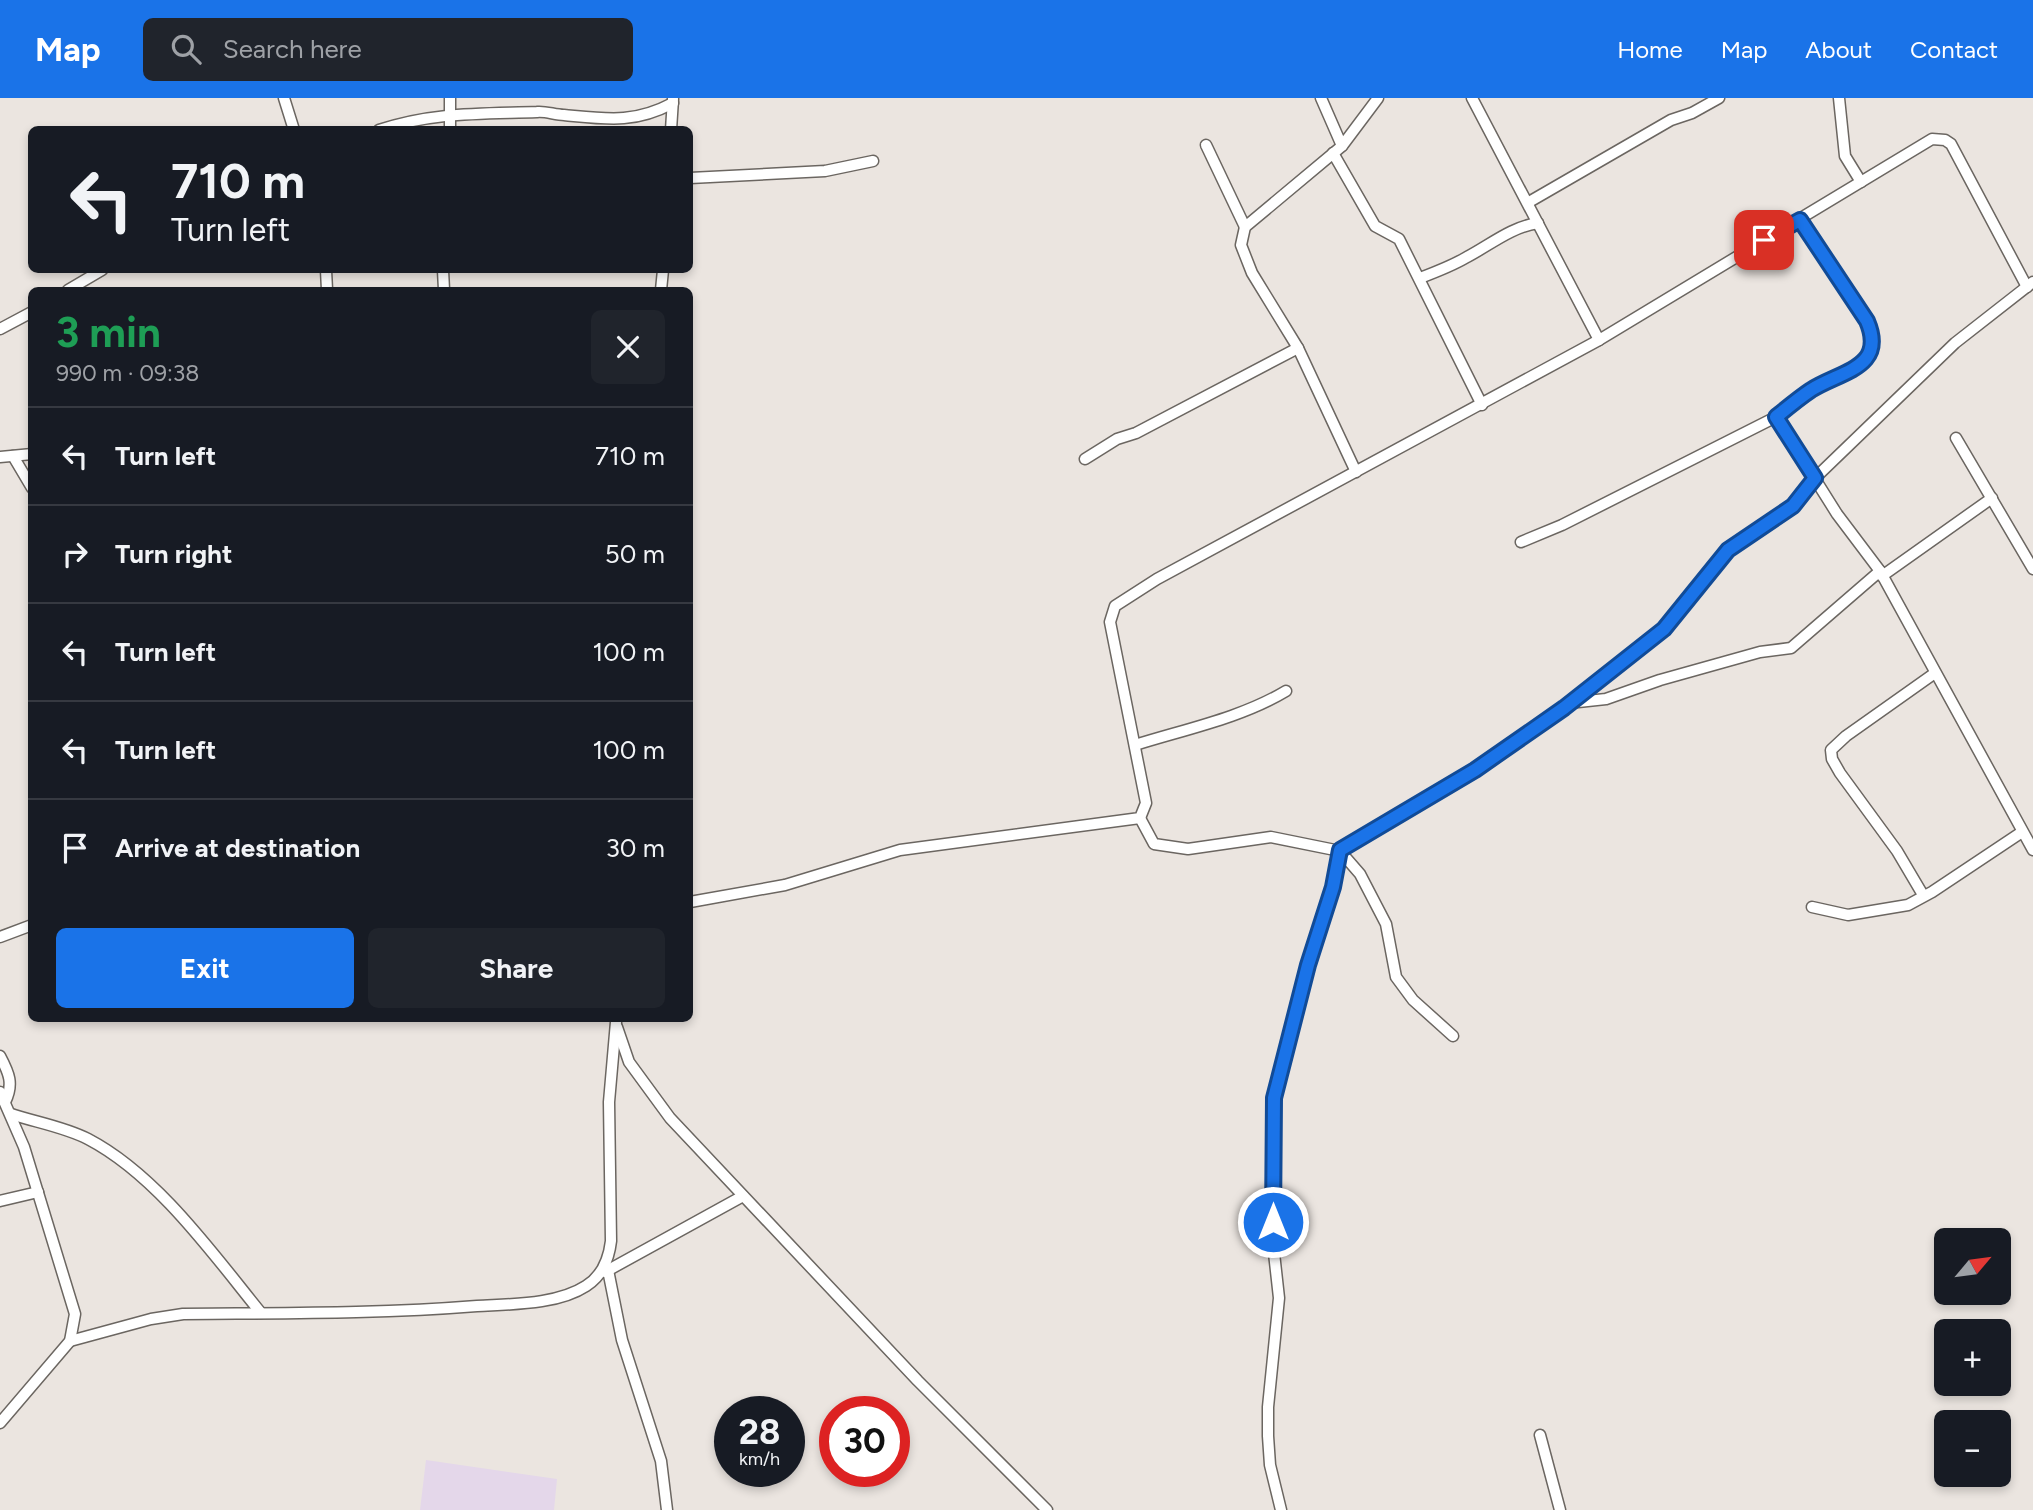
<!DOCTYPE html>
<meta charset="utf-8">
<style>
body{margin:0;font-family:Figtree,sans-serif;background:#20242c;color:#f1f3f6;height:100vh;display:flex;flex-direction:column;font-size:26px;white-space:nowrap}
*{box-sizing:border-box;margin:0}
p{font-size:23px;color:#9ea1a6}
.icon{flex:none;width:38px;height:38px;fill:none;stroke:currentColor;stroke-width:2;stroke-linecap:round;stroke-linejoin:round}
.map{position:relative;flex:1;overflow:hidden}
.panel{position:absolute;left:28px;top:189px;width:665px;height:735px;display:flex;flex-direction:column;background:#171b24;border-radius:10px;box-shadow:0 4px 10px #0003}
.panel>*{flex:none}
.top-card{position:absolute;left:28px;top:28px;width:665px;height:147px;border-radius:10px;box-shadow:0 4px 10px #0003;background:#171b24;color:#f1f3f6;overflow:hidden}
.needle{width:46px;rotate:61deg}
.fabs{position:absolute;left:1934px;top:1130px;display:grid;gap:14px}
.fabs a{display:grid;place-items:center;width:77px;height:77px;border-radius:10px;background:#171b24;box-shadow:0 4px 10px #0003;font-size:35px}
.speed{position:absolute;left:714px;top:1298px;display:flex;gap:14px;font-size:35px;font-weight:700;text-align:center}
.speed>*{display:grid;place-content:center;width:91px;height:91px;border-radius:50%;background:#171b24;box-shadow:0 4px 10px #0003;line-height:1}
.speed small{font-size:18px;font-weight:400}
.speed .limit{border:10px solid #d22;background:#fff;color:#111}
.pin{position:absolute;display:grid;place-items:center;width:60px;height:60px;color:#fff;margin:-30px;border-radius:14px;box-shadow:0 4px 10px #0006}
.me{position:absolute;width:77px;margin:-38px;rotate:0deg;stroke-linejoin:round;filter:drop-shadow(0 0 5px #0008)}
.turn{display:flex;align-items:center;gap:24px;height:147px;padding:0 28px;font-size:32px}
.turn .icon{width:91px;height:91px;stroke-width:2.5}
.turn b{display:block;font-size:49px;line-height:60px}
.round{display:grid;place-items:center;flex:none;width:74px;height:74px;border-radius:10px;background:#20242c}
.head{display:flex;align-items:center;justify-content:space-between;height:119px;padding:0 28px}
h1{font-size:42px;font-weight:700;line-height:52px;color:#1e9e55}
.cta{display:flex;gap:14px;margin-top:auto;padding:14px 28px}
.cta a{flex:1;height:80px;border-radius:10px;background:#1a73e8;color:#fff;font-size:28px;font-weight:700;line-height:80px;text-align:center}
.cta a+a{background:#20242c;color:#f1f3f6}
ul{padding:0;list-style:none}
li{display:flex;align-items:center;gap:21px;height:98px;padding:0 28px;border-top:2px solid #363941}
li div{flex:1}
li b{display:block;font-size:26px}
li em{font-style:normal}
header{display:flex;align-items:center;gap:42px;box-sizing:border-box;height:98px;padding:0 35px;background:#1a73e8;color:#fff}
header strong{font-size:33px}
nav{display:flex;gap:38px;margin-inline-start:auto;font-size:24px}
.search{width:490px;height:63px;background:#20242c;display:flex;align-items:center;gap:18px;box-sizing:border-box;padding:0 24px;border-radius:10px;color:#9ea1a6;font-size:26px}
.map>svg:first-child{display:block}
.education{fill:#e4d7ea}
.lines{fill:none;stroke-linecap:round;stroke-linejoin:round}
.minor-casing{stroke:#6b6661;stroke-width:13}
.minor{stroke:#fff;stroke-width:10}
.route-casing{stroke:#114b97;stroke-width:18}
.route{stroke:#1a73e8;stroke-width:12}
</style>
<header>
<strong>Map</strong>
<div class="search"><svg class="icon" aria-label="search" viewBox="0 0 24 24"><circle cx="10" cy="10" r="6"/><path d="M15 15l6 6"/></svg>Search here</div>
<nav><a>Home</a><a>Map</a><a>About</a><a>Contact</a></nav>
</header>
<div class="map">
<svg width="2033" height="1412" viewBox="0 0 2033 1412">
<rect width="100%" height="100%" fill="#ebe5e0"/>
<path class="education" d="M426 1362 557 1381 554 1412H420Z"/>
<g class="lines">
<defs>
<g id="minor">
<path d="M284 0 294 32"/>
<path d="M1321 0 1342 48"/>
<path d="M1472 0 1599 242"/>
<path d="M1839 0 1845 58 1861 84"/>
<path d="M379 32C433 14 481 16 537 14 546 13 555 17 564 17 606 21 634 26 673 5"/>
<path d="M450 32V0"/>
<path d="M671 32 673 1"/>
<path d="M1206 47 1245 129"/>
<path d="M1333 55 1375 128 1399 141 1482 307"/>
<path d="M690 80 825 73 873 63"/>
<path d="M1529 104 1671 22 1692 15 1719 0"/>
<path d="M326 172 327 192"/>
<path d="M443 172 444 192"/>
<path d="M1420 180C1436 174 1452 168 1467 159 1490 147 1511 129 1538 125"/>
<path d="M68 192 102 172"/>
<path d="M661 192 663 172"/>
<path d="M0 231 32 214"/>
<path d="M1776 319 1837 416 1880 473 2033 752"/>
<path d="M1956 340 2033 471"/>
<path d="M13 358 32 390"/>
<path d="M0 359 32 356"/>
<path d="M1085 361 1117 341 1136 335 1298 250"/>
<path d="M1356 374 1298 250 1252 175 1241 147 1245 129 1342 48 1378 0"/>
<path d="M1521 444 1562 427 1776 319 1811 292 1859 268 1870 257 1873 248V238L1867 223 1800 122"/>
<path d="M1882 478 1992 400"/>
<path d="M1569 605 1606 601 1660 582 1760 554 1791 550 1880 473"/>
<path d="M1135 647C1186 631 1241 620 1286 593"/>
<path d="M1140 720 1154 746 1188 751 1271 739 1340 753 1360 776 1386 826 1396 879 1413 902 1453 938"/>
<path d="M1923 797 1897 753 1840 675 1832 661 1831 652 1846 638 1935 575"/>
<path d="M690 804 785 787 900 752 1140 720 1146 705 1110 524 1115 508 1157 481 1599 242 1932 41 1945 42 1951 46 2027 189"/>
<path d="M1812 809 1848 817 1908 807 1932 794 2022 734"/>
<path d="M0 839 32 827"/>
<path d="M617 929 629 964 670 1020 918 1283 1047 1412"/>
<path d="M0 958C9 975 14 986 5 1004"/>
<path d="M0 994 24 1049 75 1216 70 1243 0 1325"/>
<path d="M11 1016C35 1024 65 1029 88 1041 157 1077 213 1156 261 1215"/>
<path d="M0 1103 38 1094"/>
<path d="M608 1172 622 1242 661 1363 667 1412"/>
<path d="M605 1174 743 1098"/>
<path d="M70 1243 151 1221 183 1216C281 1215 378 1216 477 1208 510 1206 557 1207 586 1188 602 1178 609 1160 611 1143L609 1004 616 924"/>
<path d="M1540 1337 1560 1412"/>
<path d="M1281 1412 1270 1367 1268 1338V1309L1279 1200 1273 1146 1274 1000 1308 867 1333 789 1340 753 1475 672 1564 610 1664 531 1728 452 1793 408 1815 380 1955 245 2033 184"/>
</g>
</defs>
<use href="#minor" class="minor-casing"/>
<use href="#minor" class="minor"/>
</g>
<g class="lines">
<defs>
<path id="route" d="M1273 1124 1274 1000 1308 867 1333 789 1340 752 1475 672 1564 610 1664 531 1728 452 1793 408 1815 380 1776 319C1787 310 1799 300 1811 292 1841 273 1887 270 1867 223L1800 122 1764 142"/>
</defs>
<use href="#route" class="route-casing"/>
<use href="#route" class="route"/>
</g>
</svg>
<div class="fabs">
<a><svg class="needle" viewBox="-14 -14 28 28"><path d="M0-13l5 13h-10z" fill="#e53935"/><path d="M0 13l5-13h-10z" fill="#9ea1a6"/></svg></a>
<a>+</a>
<a>−</a>
</div>
<div class="speed"><div>28<small>km/h</small></div><div class="limit">30</div></div>
<div class="pin" style="left:1764px;top:142px;background:#d93025"><svg class="icon" aria-label="arrive" viewBox="0 0 24 24"><path d="M6 21V4h12l-3 4 3 4H6"/></svg></div>
<svg class="me" style="left:1273px;top:1124px" viewBox="-20 -20 40 40"><circle r="17" fill="#1a73e8" stroke="#fff" stroke-width="3"/><path d="M0-11L8 9 0 5-8 9z" fill="#fff"/></svg>
<div class="top-card">
<div class="turn"><svg class="icon" aria-label="left" viewBox="0 0 24 24"><path d="M17 20v-9H6M10 6l-5 5 5 5"/></svg><div><b>710 m</b>Turn left</div></div>
</div>
<section class="panel">
<div class="head"><div><h1>3 min</h1><p>990 m · 09:38</p></div><a class="round"><svg class="icon" aria-label="close" viewBox="0 0 24 24"><path d="M6 6l12 12M18 6L6 18"/></svg></a></div>
<ul>
<li><svg class="icon" aria-label="left" viewBox="0 0 24 24"><path d="M17 20v-9H6M10 6l-5 5 5 5"/></svg><div><b>Turn left</b></div><em>710 m</em></li>
<li><svg class="icon" aria-label="right" viewBox="0 0 24 24"><path d="M7 20v-9h11M14 6l5 5-5 5"/></svg><div><b>Turn right</b></div><em>50 m</em></li>
<li><svg class="icon" aria-label="left" viewBox="0 0 24 24"><path d="M17 20v-9H6M10 6l-5 5 5 5"/></svg><div><b>Turn left</b></div><em>100 m</em></li>
<li><svg class="icon" aria-label="left" viewBox="0 0 24 24"><path d="M17 20v-9H6M10 6l-5 5 5 5"/></svg><div><b>Turn left</b></div><em>100 m</em></li>
<li><svg class="icon" aria-label="arrive" viewBox="0 0 24 24"><path d="M6 21V4h12l-3 4 3 4H6"/></svg><div><b>Arrive at destination</b></div><em>30 m</em></li>
</ul>
<div class="cta"><a>Exit</a><a>Share</a></div>
</section>
</div>
